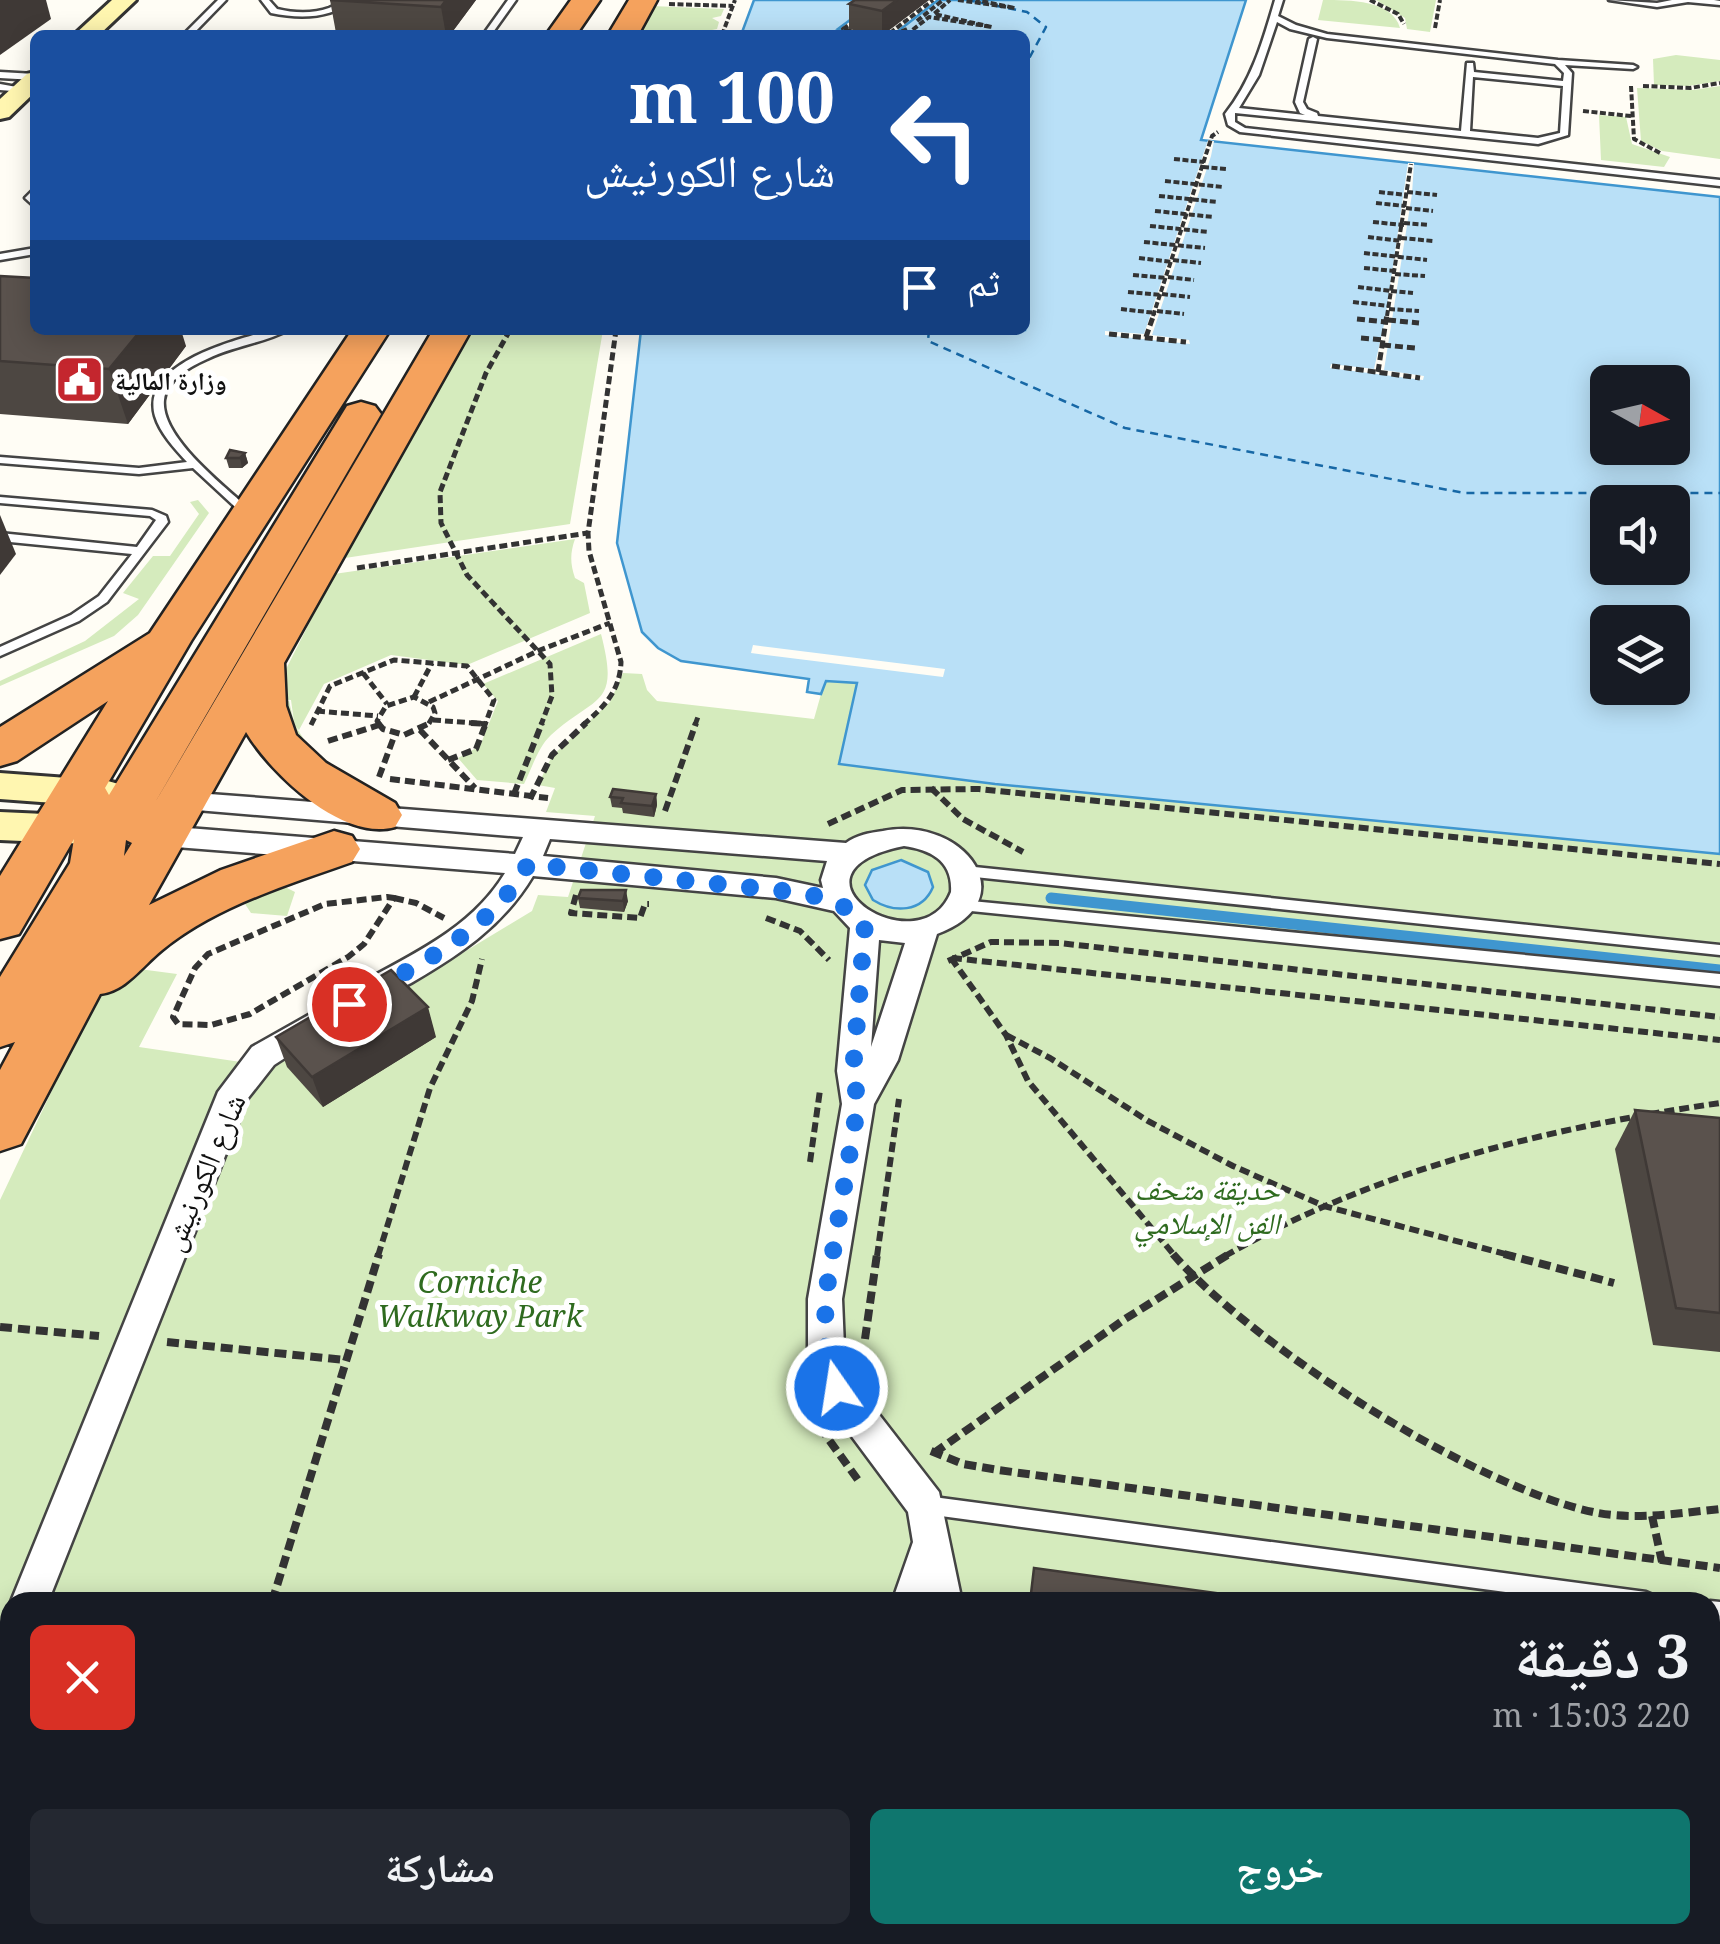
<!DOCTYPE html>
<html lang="ar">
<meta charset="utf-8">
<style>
body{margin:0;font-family:"Noto Serif","Noto Naskh Arabic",serif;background:#242831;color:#f1f3f6;direction:rtl;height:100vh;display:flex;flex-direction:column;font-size:38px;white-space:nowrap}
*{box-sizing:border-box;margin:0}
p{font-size:32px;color:#9ea1a6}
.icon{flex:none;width:55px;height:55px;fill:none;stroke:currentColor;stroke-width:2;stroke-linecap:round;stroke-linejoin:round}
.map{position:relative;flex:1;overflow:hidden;direction:ltr}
.panel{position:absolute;left:0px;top:1592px;width:1720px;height:352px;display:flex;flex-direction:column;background:#171b24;border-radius:30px 30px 0 0;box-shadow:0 5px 25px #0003;direction:rtl}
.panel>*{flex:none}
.banner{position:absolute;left:30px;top:30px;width:1000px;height:305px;border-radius:15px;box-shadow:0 5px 25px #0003;direction:rtl;background:#1a4fa0;color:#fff;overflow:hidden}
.needle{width:65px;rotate:98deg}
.tools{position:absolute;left:1590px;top:365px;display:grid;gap:20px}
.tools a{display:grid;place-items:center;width:100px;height:100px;border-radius:15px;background:#171b24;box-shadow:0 5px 25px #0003;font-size:50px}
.pin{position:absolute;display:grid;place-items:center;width:85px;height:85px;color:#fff;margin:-42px;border:5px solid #fff;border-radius:50%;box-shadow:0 2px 10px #0007}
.me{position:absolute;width:110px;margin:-55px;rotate:347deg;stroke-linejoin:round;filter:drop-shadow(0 0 8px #0008)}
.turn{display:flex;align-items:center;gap:35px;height:210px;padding:0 30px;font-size:45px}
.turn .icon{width:130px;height:130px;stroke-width:2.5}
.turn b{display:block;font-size:70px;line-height:85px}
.then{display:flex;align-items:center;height:95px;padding:0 30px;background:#0003;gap:20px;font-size:38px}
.round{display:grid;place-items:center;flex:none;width:105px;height:105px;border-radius:15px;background:#242831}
.summary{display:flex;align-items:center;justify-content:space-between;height:170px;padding:0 30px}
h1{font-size:60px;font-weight:700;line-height:75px}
.primary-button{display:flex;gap:20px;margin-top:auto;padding:20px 30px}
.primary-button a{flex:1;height:115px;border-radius:15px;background:#0f766e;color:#fff;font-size:40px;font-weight:700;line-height:115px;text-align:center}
.primary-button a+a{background:#242831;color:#f1f3f6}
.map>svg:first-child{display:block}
.green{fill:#d5ebbd;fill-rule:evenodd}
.water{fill:#b9e0f7;stroke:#3f96cf;stroke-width:2.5;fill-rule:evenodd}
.pier{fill:#fffdf5}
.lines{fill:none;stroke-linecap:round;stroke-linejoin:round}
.stream{stroke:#3f96cf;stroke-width:11}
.ferry{stroke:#1768a6;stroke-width:2.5;stroke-dasharray:8 6;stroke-linecap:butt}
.lane-casing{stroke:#444;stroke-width:5}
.street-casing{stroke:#444;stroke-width:5}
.secondary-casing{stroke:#333;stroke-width:6}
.highway-casing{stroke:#222;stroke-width:5}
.path-far3{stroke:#333;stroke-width:4;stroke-dasharray:6 2.5;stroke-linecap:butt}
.path-far2{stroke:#333;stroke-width:5;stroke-dasharray:8 4;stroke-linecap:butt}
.path-far1{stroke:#333;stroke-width:6;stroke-dasharray:10 5;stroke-linecap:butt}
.path{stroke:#333;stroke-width:8;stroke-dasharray:12 6;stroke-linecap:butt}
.lane{fill:#fff;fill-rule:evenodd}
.street{fill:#fff;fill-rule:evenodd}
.secondary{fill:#fff6b0;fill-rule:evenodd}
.highway{fill:#f5a25d;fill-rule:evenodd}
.wall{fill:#4d4742}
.shaded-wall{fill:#3f3936}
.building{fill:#5a524d;stroke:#3f3936;stroke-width:2.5}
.route{stroke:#1a73e8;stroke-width:18;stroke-dasharray:0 32.4}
.labels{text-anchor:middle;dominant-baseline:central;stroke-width:10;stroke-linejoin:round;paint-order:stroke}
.far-poi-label{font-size:25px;font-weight:bold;fill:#111;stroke:#fff;text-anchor:start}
.street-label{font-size:30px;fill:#111;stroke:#fff}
.park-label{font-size:30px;font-style:italic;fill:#2f6b1f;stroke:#fff}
</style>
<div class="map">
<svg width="1720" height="1944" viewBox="0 0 1720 1944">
<rect width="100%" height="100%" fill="#fffdf5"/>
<g class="green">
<path d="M1323 0C1350 0 1392 0 1400 28L1318 20Z"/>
<path d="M1376 0H1436L1430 32 1407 29 1405 18Z"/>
<path d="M652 6 724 9 721 16 712 18 719 22 717 29 707 31 714 35H635Z"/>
<path d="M1676 55 1720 60V81L1688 86 1654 85 1653 59Z"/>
<path d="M1720 86V159L1662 151 1641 141 1637 88 1693 90Z"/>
<path d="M1599 115 1626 117 1632 144 1670 157 1664 167 1601 160Z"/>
<path d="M473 330H603L570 524 345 558Z"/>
<path d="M198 500 209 513 138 615 114 636 0 686V681L85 641 139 599 123 593 153 556H170L199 514 190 502Z"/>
<path d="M575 539C570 553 570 563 575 578L584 583 590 613 467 665 391 655 324 684 299 730 296 727 307 744 299 747 281 702 289 701 294 722 291 700 278 699 279 683 334 574Z"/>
<path d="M601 634C620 707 597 694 551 735 538 747 532 768 524 784L477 780 458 758 480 746 498 701 483 684Z"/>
<path d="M623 673 642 674 647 690 657 701 814 719 825 680 857 683 840 764 995 784 1720 854V1944H0V1200L73 1046 107 987 124 967 177 974 139 1047 274 1067 532 911 538 895 568 897 595 816 546 812 555 788 538 785 552 756 610 702ZM10 1602H1710V1935H10Z"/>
<path d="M283 886 295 892 287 916 251 913 243 901Z"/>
</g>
<g class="water">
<path d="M754 0H877L838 29 862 35H741Z"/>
<path d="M938 0H1246L1201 140 1720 197V854L995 784 839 764 857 683 826 681 821 694 807 692 809 679 681 661 658 648 642 632 617 543 641 330H1025V35H893ZM1608 382H1672V448H1608ZM1608 502H1672V568H1608ZM1608 622H1672V688H1608Z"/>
<path d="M901 860 928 872 933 887C922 913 894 913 873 900L865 885 872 870Z"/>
</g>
<g class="pier">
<path d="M1208 140 1214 141 1211 156 1152 335 1189 340 1190 344 1105 335V331L1144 334Z"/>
<path d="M1408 163H1414L1412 194 1384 370 1424 376 1423 380 1330 368 1331 364 1374 369 1385 320Z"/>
<path d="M753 645 945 669 943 677 751 653Z"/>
</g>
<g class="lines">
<path class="stream" d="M1051 898 1720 970"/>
<g class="ferry">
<path d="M967 0 1027 12 1046 27 1025 66"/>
<path d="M929 330 928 341 1125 428 1464 493H1720"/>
</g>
<defs>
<g id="lane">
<path d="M218 0H226L192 35H183Z"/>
<path d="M261 0H269L277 9C294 13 312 14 329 8 339 4 343 0 354 0 330 19 300 19 271 13Z"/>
<path d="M508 0H516L491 35H483Z"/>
<path d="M1275 0H1283L1278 16 1296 25 1327 34 1558 60 1633 65 1637 67 1633 69 1565 65 1572 73 1568 135 1538 144 1235 113V122L1245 128 1720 180V186L1240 132 1228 125 1225 114C1252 80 1263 41 1275 0ZM1277 22 1290 29 1327 38 1555 64 1564 73 1563 81 1474 72 1473 63H1467L1461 131 1318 116 1317 113 1307 109 1303 102 1317 39 1313 37 1309 39 1295 102 1300 113 1305 115 1239 108 1259 75ZM1473 77 1563 86 1560 133 1538 138 1470 131Z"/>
<path d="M1609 0 1657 3 1672 0H1714L1720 1V5L1688 2 1657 7Z"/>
<path d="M0 72 35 74V80L0 78Z"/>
<path d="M0 84 28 89 24 92 0 90Z"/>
<path d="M35 188V207L25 198Z"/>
<path d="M35 248V254L0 260V254Z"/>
<path d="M271 330H288C264 343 233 346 207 359 191 366 166 380 164 400 160 438 228 489 254 513V517H246L193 468 139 474 0 463V457L139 468 187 462C175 449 160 433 155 416 140 363 235 340 271 330Z"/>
<path d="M0 497 152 510 166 516 168 522 107 602 79 621 0 656V647L71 615 99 596 132 554 0 541V533L137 547 156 520 150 516 0 503Z"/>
<path d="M965 866 1720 945V955L965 876 958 871Z"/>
<path d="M961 900 1720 974V986L961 910 954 905Z"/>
<path d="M926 1496 1646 1592 1653 1595 1656 1602H1579L926 1514 919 1511 917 1505 919 1499Z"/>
<path d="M1710 1601 1720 1602V1622L1710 1621V1602H1707Z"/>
<path d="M1710 1713 1717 1716 1720 1722V1797L1713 1793 1710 1787Z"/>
<path d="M1710 1906 1720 1908V1930L1710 1928Z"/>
</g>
<g id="street">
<path d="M183 792 846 843C857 835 869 833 883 831 963 815 1028 900 937 934L898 1060 874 1104 842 1299 844 1347 853 1381 939 1492 962 1602H892L913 1542 908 1512 824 1399 808 1347V1299L842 1104 837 1071 850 928 834 911 776 898 533 876C503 926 461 954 411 983 395 991 379 1002 362 1007L351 1004 347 996 351 988C407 957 471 930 505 873L163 846 153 843 149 836 153 829 163 826 515 854 523 837 173 808 169 801 173 794ZM550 839 827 861 821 880 823 888 776 878 543 856ZM904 846C931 850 953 861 951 892 921 969 770 873 904 846ZM879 940 905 943 871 1047Z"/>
<path d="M314 1012 325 1016 329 1024 325 1032 274 1065 248 1098 48 1602 10 1604 218 1092 252 1047Z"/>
<path d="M10 1630V1691L0 1695V1634Z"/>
<path d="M864 1935H908L907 1944H863Z"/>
</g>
<g id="secondary">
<path d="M112 0H136L99 35H74Z"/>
<path d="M35 72V92L9 117 0 119V99L27 74Z"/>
<path d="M0 773 108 781 122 785 127 794 122 803 108 807 0 799Z"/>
<path d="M0 812 89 816 103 820 109 830 103 840 89 844 0 840Z"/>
</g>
<g id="highway">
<path d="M571 0H600L576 35H546Z"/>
<path d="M629 0H657L638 35H608Z"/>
<path d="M352 330H390L191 641 105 788 109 795 347 406 361 402 375 406 381 414 153 806 433 330H471L284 663 286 706 296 735 326 763 395 803 402 815 395 827C343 842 271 774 246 732L149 905 221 870 334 831 352 836 360 849 352 862C287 885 216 906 162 950 141 967 126 991 100 994L21 1144 0 1151V1070L15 1042 0 1047V977L70 863 74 839 19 934 0 939V876L108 701 17 761 0 766V727L150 633ZM126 840 132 843 124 856Z"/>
</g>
</defs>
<use href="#lane" class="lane-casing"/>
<use href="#street" class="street-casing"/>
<use href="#secondary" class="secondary-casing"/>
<use href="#highway" class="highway-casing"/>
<g class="path-far3">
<path d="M958 0 1015 8 976 0"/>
<path d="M1370 0 1398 14 1404 24"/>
<path d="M669 4 733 6"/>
<path d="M855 21 843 29 870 35"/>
<path d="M917 21 943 0"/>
<path d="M1435 28 1440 0"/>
<path d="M890 33 933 0"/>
<path d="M722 35 735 0"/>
<path d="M894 35 907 29"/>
<path d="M906 35 929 17 992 27 934 14 950 0"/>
<path d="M1631 86 1634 139 1660 153"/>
<path d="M1643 86 1690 88 1720 83"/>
<path d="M1583 111 1631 116"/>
<path d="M1174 159 1204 162"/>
<path d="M1203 167 1226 169"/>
<path d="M1165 181 1223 187"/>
<path d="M1379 192 1407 195"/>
<path d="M1407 192 1437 195"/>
<path d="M1159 196 1218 202"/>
<path d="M1376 203 1405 206"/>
<path d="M1406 208 1433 211"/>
<path d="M1155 211 1214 217"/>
<path d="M1373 222 1404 225"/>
<path d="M1404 223 1429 225"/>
<path d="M1150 226 1209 232"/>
<path d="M1368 237 1401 241"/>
<path d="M1401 238 1433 241"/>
<path d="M1144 242 1205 248"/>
<path d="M1364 253 1427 260"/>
<path d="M1139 258 1172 262"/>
<path d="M1173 260 1201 263"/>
<path d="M1364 268 1395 271"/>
<path d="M1395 274 1425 276"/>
<path d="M1133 275 1167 278"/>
<path d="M1168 277 1194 280"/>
<path d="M1358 287 1392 291"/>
<path d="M1391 291 1413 293"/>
<path d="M1128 292 1162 295"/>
<path d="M1162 294 1190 297"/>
<path d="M1353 302 1389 306"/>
<path d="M1121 309 1156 313"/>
<path d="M1389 309 1419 311"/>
<path d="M1157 311 1184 314"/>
<path d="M1153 316 1212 136 1218 132"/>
<path d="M1387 316 1411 164"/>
</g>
<g class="path-far2">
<path d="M1357 319 1387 322"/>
<path d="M1388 320 1419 323"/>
<path d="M510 330 486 373 440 492 441 523 467 575 550 664 552 696 541 725"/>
<path d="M1109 334 1186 342"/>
<path d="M1146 337 1154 314"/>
<path d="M1361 338 1385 340"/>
<path d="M1383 345 1415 348"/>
<path d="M1332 366 1420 378"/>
<path d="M1378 372 1387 314"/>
<path d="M357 568 588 533"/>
<path d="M363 673 387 704"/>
<path d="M414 697 432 663"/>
<path d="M429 702 540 650 610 623"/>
<path d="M317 711 378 716"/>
<path d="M433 720 487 724"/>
<path d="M311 725 330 686 394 660 467 666 494 700 485 725"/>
<path d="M380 725 377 721 386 706 414 697 433 707 435 713 428 725"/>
<path d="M583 725C604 707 620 691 621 662L589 551 588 533 616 330"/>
<path d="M695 725 699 714"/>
</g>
<g class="path-far1">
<path d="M378 723 383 729 404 735 430 723"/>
<path d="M471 723 487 724"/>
<path d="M420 730 475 788"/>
<path d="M328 741 379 725"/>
<path d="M448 760 476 749 486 723"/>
<path d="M379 777 395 734"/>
<path d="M390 779 548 798"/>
<path d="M931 788 963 819 1023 852"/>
<path d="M514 794 542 723"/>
<path d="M530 799 552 755 586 723"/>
<path d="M665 811 696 723"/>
<path d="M828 824 902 790 979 789 1720 864"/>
<path d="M576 895 571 913 640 918 645 904H649"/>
<path d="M387 897 394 898 364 944 348 957 250 1014 211 1025 178 1024 173 1017 195 968 208 954 325 904Z"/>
<path d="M394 898 416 903 444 918"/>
<path d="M766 918 800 931 829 960"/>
<path d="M951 958 1006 1035 1028 1081 1175 1256"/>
<path d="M952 958 1720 1040"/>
<path d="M948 961 991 942 1059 943 1720 1017"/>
<path d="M1006 1035 1050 1058 1148 1121 1233 1166 1324 1206 1513 1256"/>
<path d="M810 1162 820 1090"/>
<path d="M378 1256 430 1088 472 1001 482 959"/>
<path d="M877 1256 899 1099"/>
<path d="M1225 1256C1377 1169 1547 1128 1720 1103"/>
</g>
<g class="path">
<path d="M1173 1254C1253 1346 1478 1490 1598 1513 1638 1520 1680 1513 1720 1509"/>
<path d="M1504 1254 1614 1283"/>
<path d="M0 1327 99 1336"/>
<path d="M865 1339 877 1254"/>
<path d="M167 1342 345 1360"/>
<path d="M819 1426 858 1480"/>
<path d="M931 1451 963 1464 998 1470 1720 1568"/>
<path d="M934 1453 1125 1319 1229 1254"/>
<path d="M1652 1516 1662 1562"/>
<path d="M272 1602 379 1254"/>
<path d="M424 1935 477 1944"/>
<path d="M349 1944 352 1935"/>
</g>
<use href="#lane" class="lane"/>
<use href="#street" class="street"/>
<use href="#secondary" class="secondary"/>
<use href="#highway" class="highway"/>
</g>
<g class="wall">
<path d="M330 0H476L450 35H365L336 33Z"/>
<path d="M929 0 883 35H875L849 29V4Z"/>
<path d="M0 276 186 346 128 424 0 414Z"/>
<path d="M245 453 248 463 242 468H229L226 458Z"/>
<path d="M656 794 657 805 654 817 623 813 622 808 612 807 610 797Z"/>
<path d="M578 898 628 901 624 912 580 908Z"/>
<path d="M276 1037H436L323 1107 287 1067Z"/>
<path d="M1635 1110 1720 1118V1352L1653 1345 1615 1149Z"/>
<path d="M1250 1935H1608L1668 1944H1309Z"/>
</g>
<g class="shaded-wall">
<path d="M0 0H46L51 19 0 55Z"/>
<path d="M446 0H476L450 35H446L441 7Z"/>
<path d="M897 0H929L882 35V11Z"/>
<path d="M141 330H181L186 346 128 424 109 369Z"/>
<path d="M245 453 248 463 242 468 240 458Z"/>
<path d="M0 515 16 554 0 575Z"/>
<path d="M656 794 657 805 654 817 652 806Z"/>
<path d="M626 890 628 901 624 912 623 901Z"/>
<path d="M428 1007 436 1037 323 1107 312 1077Z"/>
</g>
<g class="building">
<path d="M330 0H446L441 7Z"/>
<path d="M855 0H897L882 11 849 4Z"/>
<path d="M0 276 35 278V330H141L109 369 0 361Z"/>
<path d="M230 450 245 453 240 458H226Z"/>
<path d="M613 789 656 794 652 806 621 803 623 798 610 797Z"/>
<path d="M581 890H626L623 901 578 898Z"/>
<path d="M391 970 428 1007 312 1077 276 1037Z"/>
<path d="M1635 1110 1720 1118V1313L1676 1308Z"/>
<path d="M1034 1568 1281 1602H1030Z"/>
<path d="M948 1935H1224L1284 1944H971L947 1940Z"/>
<path d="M1295 1935H1608L1668 1944H1355Z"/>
</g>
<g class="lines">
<path class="route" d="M349 1004C415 965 489 934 528 864L803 893 838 902 865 924 853 1071 858 1104 825 1299 826 1347 837 1388"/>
</g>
<defs>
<symbol id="civic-square" viewBox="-11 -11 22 22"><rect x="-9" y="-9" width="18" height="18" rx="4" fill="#c4262e" stroke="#fff"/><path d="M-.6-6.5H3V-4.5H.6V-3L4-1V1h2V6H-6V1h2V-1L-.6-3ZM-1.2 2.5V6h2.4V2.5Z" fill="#fff"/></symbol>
</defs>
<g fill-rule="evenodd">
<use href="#civic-square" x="52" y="352" width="55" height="55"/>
</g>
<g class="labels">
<g class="far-poi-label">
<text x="115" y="380">وزارة المالية</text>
</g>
<g class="street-label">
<text transform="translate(203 1172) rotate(-67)">شارع الكورنيش</text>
</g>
<g class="park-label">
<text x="1207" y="1188">حديقة متحف<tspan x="1207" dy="34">الفن الإسلامي</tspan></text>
<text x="480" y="1281">Corniche<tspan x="480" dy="34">Walkway Park</tspan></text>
</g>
</g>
</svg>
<div class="tools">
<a><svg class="needle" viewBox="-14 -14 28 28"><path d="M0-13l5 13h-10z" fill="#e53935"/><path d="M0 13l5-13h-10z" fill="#9ea1a6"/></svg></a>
<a><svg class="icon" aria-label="sound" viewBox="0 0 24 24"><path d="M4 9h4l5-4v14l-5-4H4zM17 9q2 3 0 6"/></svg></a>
<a><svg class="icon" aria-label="layers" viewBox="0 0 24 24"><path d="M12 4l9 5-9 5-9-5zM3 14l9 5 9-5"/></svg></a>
</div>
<div class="pin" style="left:349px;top:1004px;background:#d93025"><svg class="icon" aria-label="arrive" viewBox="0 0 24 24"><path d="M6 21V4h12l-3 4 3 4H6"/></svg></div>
<svg class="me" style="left:837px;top:1388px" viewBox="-20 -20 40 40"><circle r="17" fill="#1a73e8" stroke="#fff" stroke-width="3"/><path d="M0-11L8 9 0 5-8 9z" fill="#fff"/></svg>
<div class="banner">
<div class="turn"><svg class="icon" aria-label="left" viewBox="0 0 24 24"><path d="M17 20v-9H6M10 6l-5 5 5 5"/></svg><div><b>100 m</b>شارع الكورنيش</div></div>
<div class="then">ثم<svg class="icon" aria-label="arrive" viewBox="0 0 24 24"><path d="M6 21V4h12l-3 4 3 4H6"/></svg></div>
</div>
<section class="panel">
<div class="summary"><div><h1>3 دقيقة</h1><p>220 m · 15:03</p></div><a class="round" style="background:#d93025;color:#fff"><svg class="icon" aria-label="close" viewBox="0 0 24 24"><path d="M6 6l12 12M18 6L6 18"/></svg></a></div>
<div class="primary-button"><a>خروج</a><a>مشاركة</a></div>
</section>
</div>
